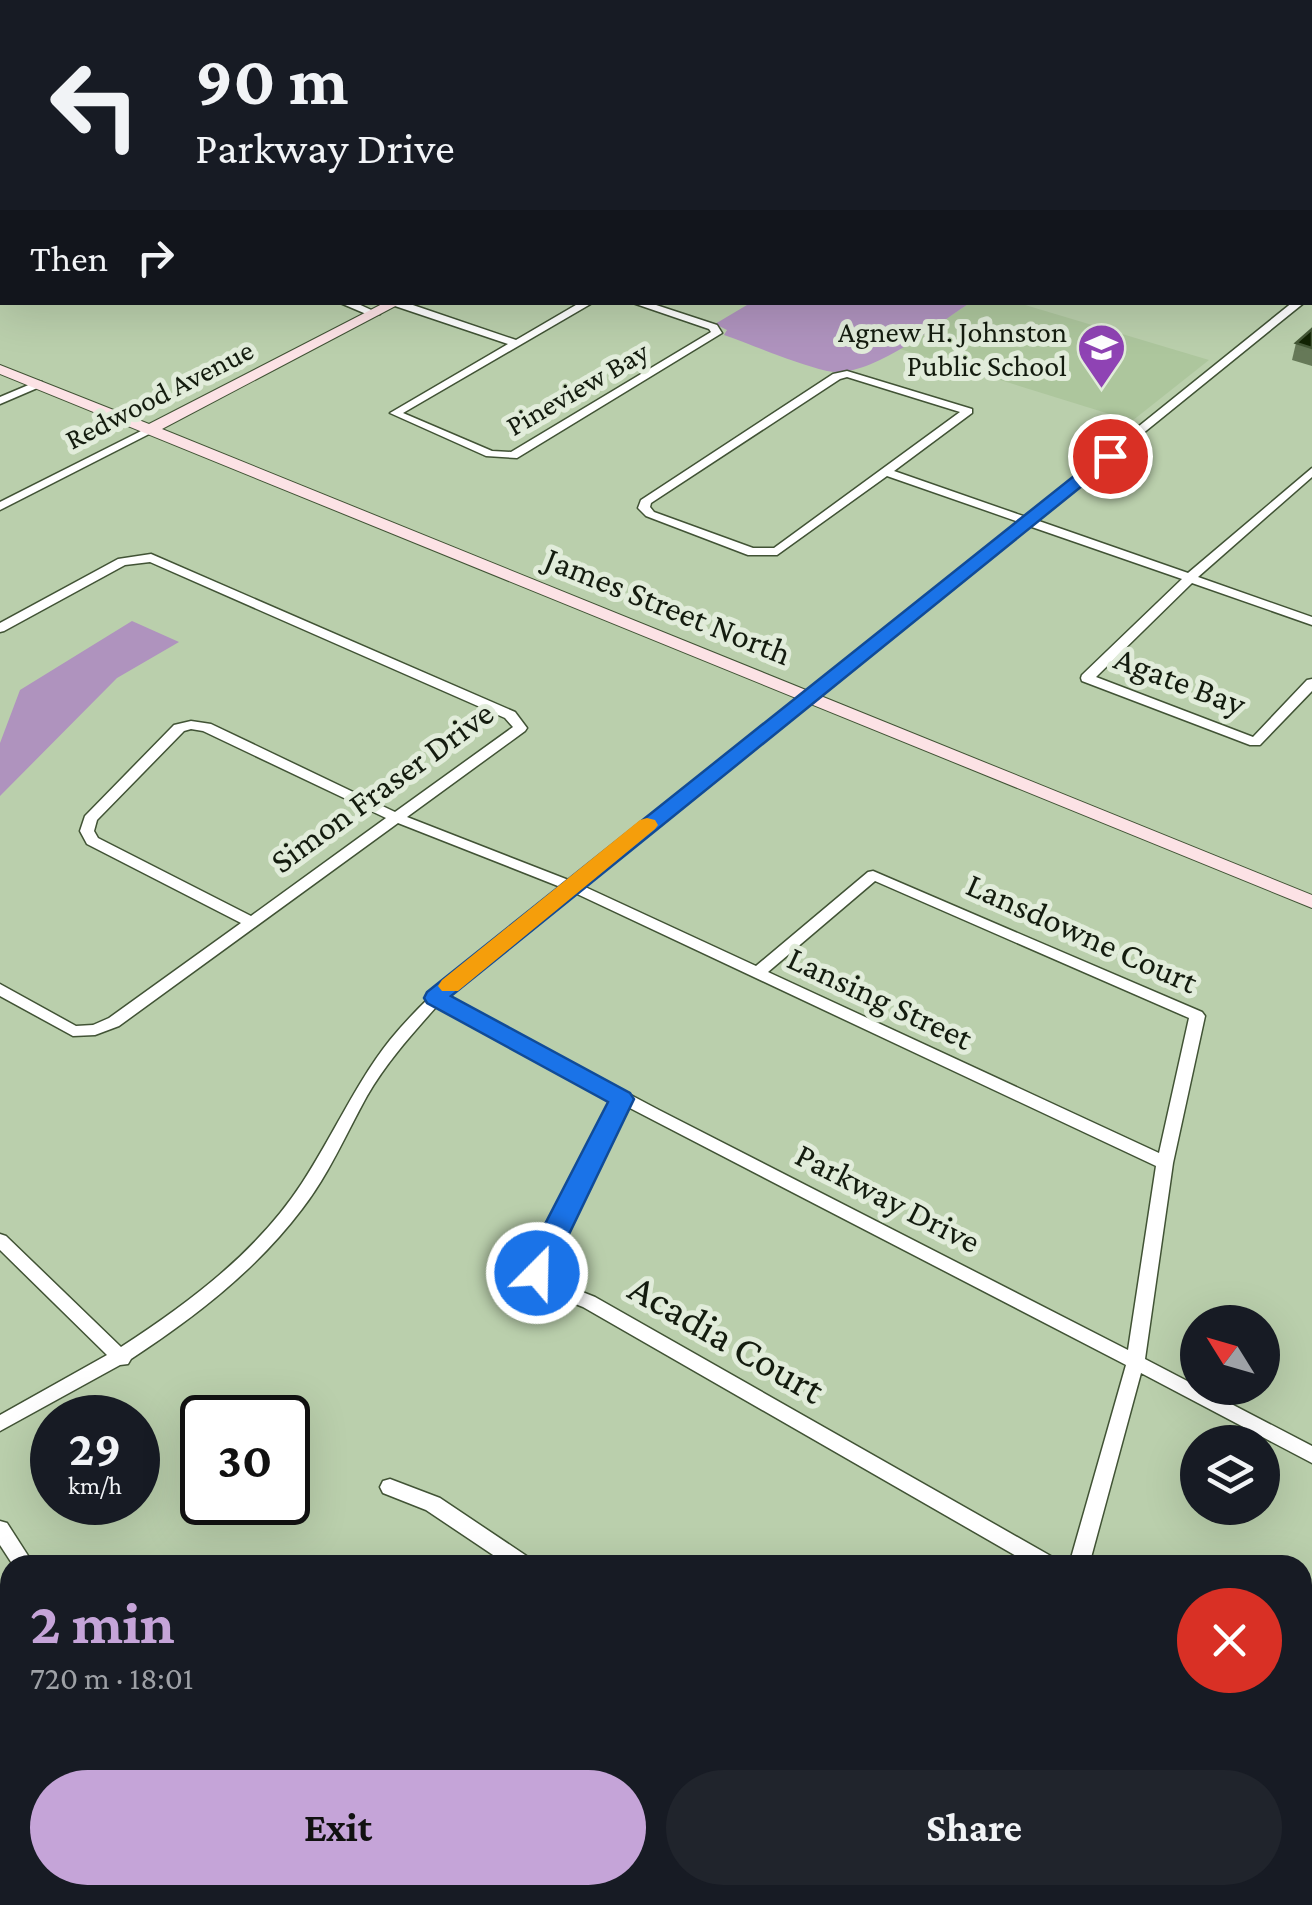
<!DOCTYPE html>
<meta charset="utf-8">
<style>
body{margin:0;font-family:"Crimson Pro",serif;background:#20242c;color:#f1f3f6;height:100vh;display:flex;flex-direction:column;font-size:38px;white-space:nowrap}
*{box-sizing:border-box;margin:0}
p{font-size:32px;color:#9ea1a6}
.icon{flex:none;width:55px;height:55px;fill:none;stroke:currentColor;stroke-width:2;stroke-linecap:round;stroke-linejoin:round}
.map{position:relative;flex:1;overflow:hidden}
.details{position:absolute;left:0px;top:1555px;width:1312px;height:350px;display:flex;flex-direction:column;background:#171b24;border-radius:30px 30px 0 0;box-shadow:0 10px 40px #0002}
.details>*{flex:none}
.hud{position:absolute;left:0px;top:0px;width:1312px;height:305px;box-shadow:0 10px 40px #0002;background:#171b24;color:#f1f3f6;overflow:hidden}
.needle{width:65px;rotate:307deg}
.buttons{position:absolute;left:1180px;top:1305px;display:grid;gap:20px}
.buttons a{display:grid;place-items:center;width:100px;height:100px;border-radius:50%;background:#171b24;box-shadow:0 10px 40px #0002;font-size:50px}
.speed{position:absolute;left:30px;top:1395px;display:flex;gap:20px;font-size:50px;font-weight:700;text-align:center}
.speed>*{display:grid;place-content:center;width:130px;height:130px;border-radius:50%;background:#171b24;box-shadow:0 10px 40px #0002;line-height:1}
.speed small{font-size:25px;font-weight:400}
.speed .limit{border:5px solid #111;border-radius:15px;background:#fff;color:#111}
.pin{position:absolute;display:grid;place-items:center;width:85px;height:85px;color:#fff;margin:-42px;border:5px solid #fff;border-radius:50%;box-shadow:0 2px 10px #0007}
.me{position:absolute;width:110px;margin:-55px;rotate:23deg;stroke-linejoin:round;filter:drop-shadow(0 0 8px #0008)}
.turn{display:flex;align-items:center;gap:35px;height:210px;padding:0 30px;font-size:45px}
.turn .icon{width:130px;height:130px;stroke-width:2.5}
.turn b{display:block;font-size:70px;line-height:85px}
.then{display:flex;align-items:center;height:95px;padding:0 30px;background:#0003;gap:20px;font-size:38px}
.round{display:grid;place-items:center;flex:none;width:105px;height:105px;border-radius:52px;background:#20242c}
.headline{display:flex;align-items:center;justify-content:space-between;height:170px;padding:0 30px}
h1{font-size:60px;font-weight:700;line-height:75px;color:#c5a4d8}
.button{display:flex;gap:20px;margin-top:auto;padding:20px 30px}
.button a{flex:1;height:115px;border-radius:60px;background:#c5a4d8;color:#111;font-size:40px;font-weight:700;line-height:115px;text-align:center}
.button a+a{background:#20242c;color:#f1f3f6}
.map>svg:first-child{display:block}
.built{fill:#adc69d}
.green{fill:#af93be}
.lines{fill:none;stroke-linecap:round;stroke-linejoin:round}
.street-casing{stroke:#415335;stroke-width:3}
.secondary-casing{stroke:#415335;stroke-width:2}
.street{fill:#fff;fill-rule:evenodd}
.secondary{fill:#fce2e5;fill-rule:evenodd}
.wall{fill:#667958}
.building{fill:#122303;stroke:#445736;stroke-width:2.5}
.route{fill:#1a73e8;stroke:#114b97;stroke-width:2.5}
.slow{fill:#f59e0b}
.labels{text-anchor:middle;dominant-baseline:central;stroke-width:10;stroke-linejoin:round;paint-order:stroke}
.far-poi-label{font-size:30px;fill:#141c0f;stroke:#e1ecda;text-anchor:end}
.far-street-label{font-size:30px;fill:#141c0f;stroke:#e1ecda}
.street-label{font-size:35px;fill:#141c0f;stroke:#e1ecda}
.near-street-label{font-size:42px;fill:#141c0f;stroke:#e1ecda}
</style>
<div class="map">
<svg width="1312" height="1905" viewBox="0 0 1312 1905">
<rect width="100%" height="100%" fill="#bacfac"/>
<path class="built" d="M1015 302 1209 360 1132 421 900 349 970 303Z"/>
<g class="green">
<path d="M752 302H970V303C934 326 869 380 827 371 793 363 758 347 724 335L727 330 715 324Z"/>
<path d="M132 621 179 642 117 678 0 796V743L20 690Z"/>
<path d="M1303 1584 1312 1585V1905H1188L1189 1895H1302Z"/>
<path d="M371 1895H1045L1070 1905H382Z"/>
</g>
<g class="lines">
<defs>
<g id="street">
<path d="M1216 0H1237L1232 2H1213Z"/>
<rect x="0" y="43" width="2" height="5"/>
<rect x="1310" y="48" width="2" height="5"/>
<path d="M0 111 2 112V117H0Z"/>
<path d="M2 187V193L0 194V188Z"/>
<path d="M1312 290V297L1310 298V291Z"/>
<path d="M338 302H354L380 314 371 316Z"/>
<path d="M391 302H404L516 340 581 302H594L403 413 492 451 511 452 711 332 709 329 630 302H647L717 325 722 333 517 458 486 456 390 413 508 344 392 305Z"/>
<path d="M1293 302H1305L1036 520 1188 573 1312 468V477L1198 577 1312 617V625L1192 583 1096 677 1253 737 1307 680 1312 679V691L1260 745H1250L1082 681 1081 678 1082 675 1182 579 1029 526 583 886 756 966 868 872 873 871 1202 1012 1205 1016 1173 1163 1145 1359 1312 1446V1463L1141 1373 1089 1565H1069L1126 1365 626 1106 550 1257 546 1272 552 1280 595 1297 1056 1559 1059 1565H1032L583 1307 540 1290 528 1273 532 1257 614 1100 437 1006C412 1034 386 1063 367 1096 346 1134 329 1174 302 1209 256 1270 195 1317 131 1359L128 1364 120 1365 0 1431V1415L107 1355 0 1250V1234L6 1236 121 1347C189 1303 257 1252 302 1183 333 1136 355 1084 390 1040 439 980 503 936 563 888L398 823 119 1026 95 1035 73 1036 0 996V984L76 1026 93 1025 109 1018 241 923 87 844 80 831 85 816 174 725 191 721 211 724 395 812 513 727 505 718 150 562 125 565 4 631 0 632V623L118 559 151 554 515 712 527 728 525 731 407 817 571 881 1019 522 887 476 777 555H748L646 516 638 508 641 500 833 374 847 371 972 409V413L894 471 1026 517ZM847 377 960 412 774 548H753L654 512 650 507 651 503 840 379ZM191 729 203 731 386 818 251 916 98 838 94 831 97 820 184 731ZM875 881 1189 1018 1159 1153 768 972ZM575 893 1156 1166 1128 1350 659 1110 446 997Z"/>
<path d="M38 381 42 382V386L0 404V397Z"/>
<path d="M151 426 155 427V431L0 510V502Z"/>
<path d="M390 1479 440 1498 531 1559 534 1565H508L426 1510 383 1493 380 1487 383 1481Z"/>
<path d="M0 1521 7 1523 34 1565H13L0 1545Z"/>
<path d="M10 1704V1725L0 1729V1708Z"/>
<path d="M331 1895H359L365 1905H337Z"/>
</g>
<g id="secondary">
<path d="M940 0H955L956 2H942Z"/>
<rect x="1310" y="106" width="2" height="6"/>
<path d="M386 302H403L162 429 1312 895V908L0 374V365L149 424Z"/>
</g>
</defs>
<use href="#street" class="street-casing"/>
<use href="#secondary" class="secondary-casing"/>
<use href="#street" class="street"/>
<use href="#secondary" class="secondary"/>
</g>
<path class="wall" d="M1312 329V366L1292 360 1296 343Z"/>
<path class="building" d="M1312 329V348L1296 343Z"/>
<path class="route" d="M1104 452 1119 456 451 996 630 1093 634 1099 547 1280H528L524 1273 528 1257 608 1102 427 1003 424 998 427 992Z"/>
<path class="slow" d="M647 818 655 820 658 825 655 829 458 991H442L438 986 442 980 640 820Z"/>
<defs>
<symbol id="school-pin" viewBox="-11 -11 22 30"><path d="M0 17L-7.5 6A9.5 9.5 0 1 1 7.5 6Z" fill="#8f43b4" stroke="#e1ecda"/><path d="M0-5L7-2L0 1L-7-2ZM-4 1L0 2.5L4 1V4Q0 6-4 4Z" fill="#fff"/></symbol>
</defs>
<g fill-rule="evenodd">
<use href="#school-pin" x="1074" y="320" width="55" height="75"/>
</g>
<g class="labels">
<g class="far-poi-label">
<text x="1067" y="331">Agnew H. Johnston<tspan x="1067" dy="34">Public School</tspan></text>
</g>
<g class="far-street-label">
<text transform="translate(577 388) rotate(-30)">Pineview Bay</text>
<text transform="translate(159 394) rotate(-27)">Redwood Avenue</text>
</g>
<g class="street-label">
<text transform="translate(668 606) rotate(22)">James Street North</text>
<text transform="translate(1180 681) rotate(21)">Agate Bay</text>
<text transform="translate(382 787) rotate(-36)">Simon Fraser Drive</text>
<text transform="translate(1082 933) rotate(24)">Lansdowne Court</text>
<text transform="translate(880 998) rotate(25)">Lansing Street</text>
<text transform="translate(888 1198) rotate(27)">Parkway Drive</text>
</g>
<g class="near-street-label">
<text transform="translate(727 1338) rotate(30)">Acadia Court</text>
</g>
</g>
</svg>
<div class="buttons">
<a><svg class="needle" viewBox="-14 -14 28 28"><path d="M0-13l5 13h-10z" fill="#e53935"/><path d="M0 13l5-13h-10z" fill="#9ea1a6"/></svg></a>
<a><svg class="icon" aria-label="layers" viewBox="0 0 24 24"><path d="M12 4l9 5-9 5-9-5zM3 14l9 5 9-5"/></svg></a>
</div>
<div class="speed"><div>29<small>km/h</small></div><div class="limit">30</div></div>
<div class="pin" style="left:1110px;top:456px;background:#d93025"><svg class="icon" aria-label="arrive" viewBox="0 0 24 24"><path d="M6 21V4h12l-3 4 3 4H6"/></svg></div>
<svg class="me" style="left:537px;top:1273px" viewBox="-20 -20 40 40"><circle r="17" fill="#1a73e8" stroke="#fff" stroke-width="3"/><path d="M0-11L8 9 0 5-8 9z" fill="#fff"/></svg>
<div class="hud">
<div class="turn"><svg class="icon" aria-label="left" viewBox="0 0 24 24"><path d="M17 20v-9H6M10 6l-5 5 5 5"/></svg><div><b>90 m</b>Parkway Drive</div></div>
<div class="then">Then<svg class="icon" aria-label="right" viewBox="0 0 24 24"><path d="M7 20v-9h11M14 6l5 5-5 5"/></svg></div>
</div>
<section class="details">
<div class="headline"><div><h1>2 min</h1><p>720 m · 18:01</p></div><a class="round" style="background:#d93025;color:#fff"><svg class="icon" aria-label="close" viewBox="0 0 24 24"><path d="M6 6l12 12M18 6L6 18"/></svg></a></div>
<div class="button"><a>Exit</a><a>Share</a></div>
</section>
</div>
